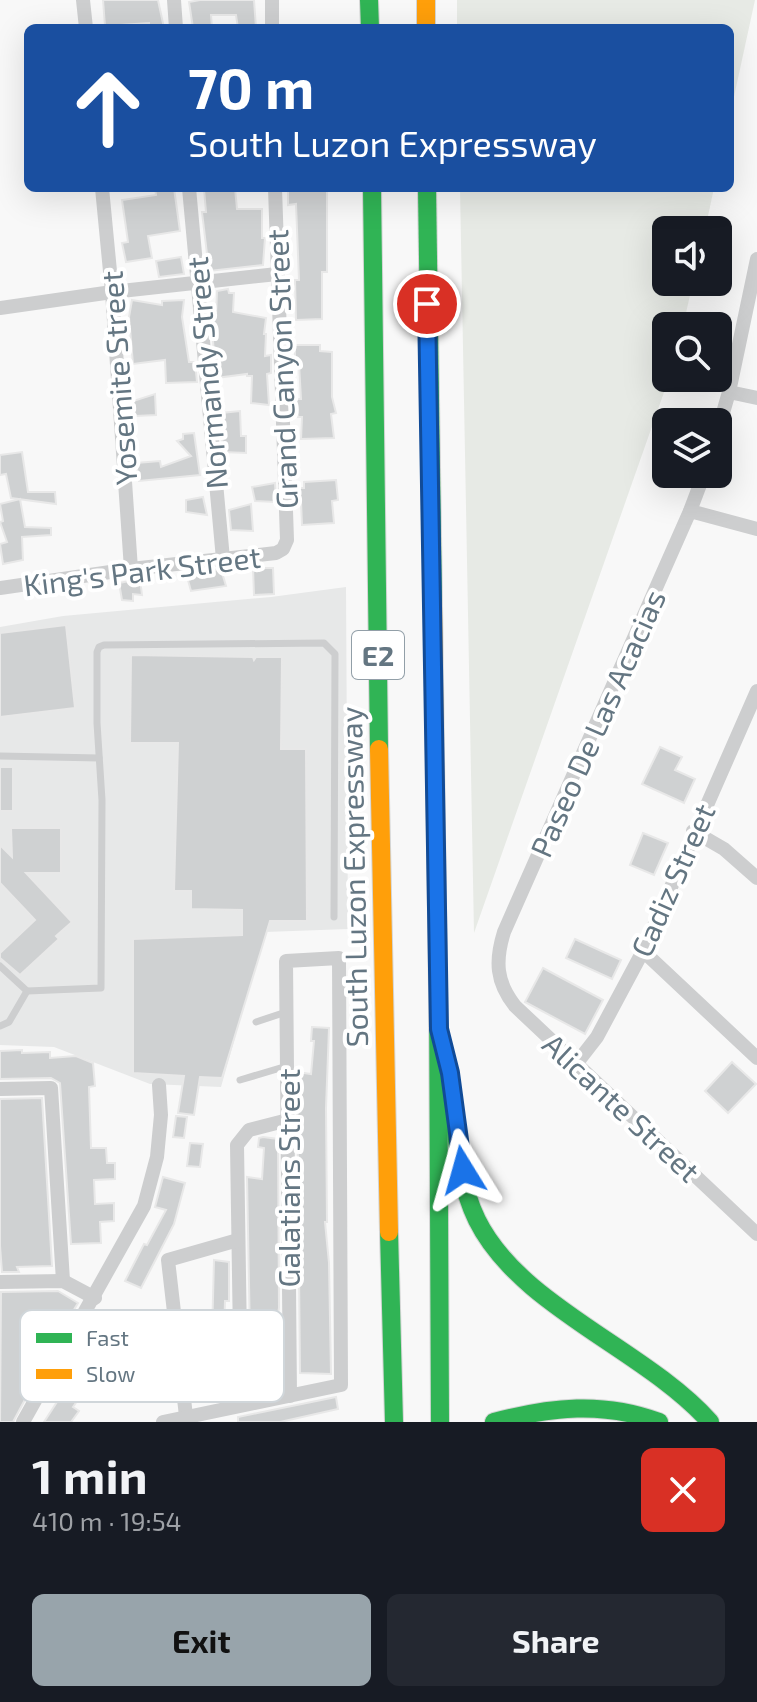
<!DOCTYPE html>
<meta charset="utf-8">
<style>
body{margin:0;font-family:"Exo 2",sans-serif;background:#242831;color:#f1f3f6;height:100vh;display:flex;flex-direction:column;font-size:30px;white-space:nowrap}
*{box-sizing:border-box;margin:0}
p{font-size:26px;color:#9ea1a6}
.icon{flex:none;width:44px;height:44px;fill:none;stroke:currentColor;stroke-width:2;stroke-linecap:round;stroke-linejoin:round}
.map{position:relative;height:1422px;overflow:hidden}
.drawer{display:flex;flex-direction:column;background:#171b24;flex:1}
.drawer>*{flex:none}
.hud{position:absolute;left:24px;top:24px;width:710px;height:168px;border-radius:12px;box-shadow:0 8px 32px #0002;background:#1a4fa0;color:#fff;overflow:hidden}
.buttons{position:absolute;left:652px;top:216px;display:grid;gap:16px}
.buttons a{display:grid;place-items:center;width:80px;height:80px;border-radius:12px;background:#171b24;box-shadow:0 8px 32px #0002;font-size:40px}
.pin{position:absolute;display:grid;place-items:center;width:68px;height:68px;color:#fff;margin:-34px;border:4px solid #fff;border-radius:50%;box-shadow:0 2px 8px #0007}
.me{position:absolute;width:88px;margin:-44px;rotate:352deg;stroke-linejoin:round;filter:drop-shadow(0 0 6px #0008)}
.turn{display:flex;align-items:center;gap:28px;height:168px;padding:0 32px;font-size:36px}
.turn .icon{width:104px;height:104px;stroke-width:2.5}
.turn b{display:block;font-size:56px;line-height:68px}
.round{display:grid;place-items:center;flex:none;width:84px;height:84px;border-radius:12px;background:#242831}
.head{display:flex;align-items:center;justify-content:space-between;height:136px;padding:0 32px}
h1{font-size:48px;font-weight:700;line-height:60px}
.button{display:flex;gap:16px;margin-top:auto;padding:16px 32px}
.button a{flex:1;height:92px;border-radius:12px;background:#98a4ab;color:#111;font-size:32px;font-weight:700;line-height:92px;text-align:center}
.button a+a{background:#242831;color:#f1f3f6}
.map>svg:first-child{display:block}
.built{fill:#e7e8e8}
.green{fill:#e7eae5}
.building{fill:#cfd1d2;stroke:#e8e8e8;stroke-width:2}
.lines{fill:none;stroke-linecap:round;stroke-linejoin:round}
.fast-casing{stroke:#d4d5d5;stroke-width:20}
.slow-casing{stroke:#d4d5d5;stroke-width:20}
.lane{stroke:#cdcecf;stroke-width:7}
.street{stroke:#cdcecf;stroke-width:14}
.fast{stroke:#30b455;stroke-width:18}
.slow{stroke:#ff9f0a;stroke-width:18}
.route-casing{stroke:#114b97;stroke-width:20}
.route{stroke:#1a73e8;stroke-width:14}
.labels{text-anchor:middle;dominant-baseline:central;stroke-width:8;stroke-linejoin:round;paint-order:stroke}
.shield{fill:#fff;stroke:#929fa8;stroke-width:2}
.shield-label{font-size:28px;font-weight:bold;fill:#647682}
.street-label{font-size:30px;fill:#647682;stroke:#fff}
.key{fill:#fff;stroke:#d0d6da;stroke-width:2}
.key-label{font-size:22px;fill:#647682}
</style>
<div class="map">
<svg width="757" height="1422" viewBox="0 0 757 1422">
<rect width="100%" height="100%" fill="#f8f8f8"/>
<path class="built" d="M346 587 348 929 265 932 221 1087 150 1084 54 1047 0 1045V627L63 616 271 597Z"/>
<g class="green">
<path d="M457 0H755L730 115V28H457Z"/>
<path d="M460 188H714L705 230H666V282H693L683 326H666V378H669L474 933Z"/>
</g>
<g class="building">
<path d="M103 0H158L164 28H149V23L105 26Z"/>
<path d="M200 0H254L256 28H238L236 15H211L212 28H193L189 2Z"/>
<path d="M155 188H174L180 231 148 236 152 258 126 262 122 243 128 242 122 200 156 195Z"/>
<path d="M235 188 237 209H262V238H265L263 265 209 271 202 212H206L204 189Z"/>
<path d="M288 188H327V272H322V319L296 320 295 280H299L296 204 288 205Z"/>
<path d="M181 257 184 274 159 277 156 261Z"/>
<path d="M228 289 229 293H234L233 312 266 318 264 334H266L265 356 271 355V373L267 374 269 405 251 403 252 376H247V374L216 378 211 316H216L217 291Z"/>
<path d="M132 300 162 305V301L184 300 182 317 189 362H195L197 382 166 383 165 360 133 364 129 317Z"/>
<path d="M295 345H320V351L332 352V397L336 413 331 414 334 438 301 439 302 417H298L295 399H301L299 364H295Z"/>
<path d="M155 394 156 415 136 416 130 402Z"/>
<path d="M240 411 241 436H246V453L223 452 221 413Z"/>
<path d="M194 433 200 475 139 481 136 463 160 461 161 467 191 456 177 441 183 439V434Z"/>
<path d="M22 452 28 492H55L56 504 11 498 6 474 0 475V455Z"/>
<path d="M336 480 338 500 332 501 334 523 302 525 301 502H296L295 488H304V482Z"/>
<path d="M275 483 276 502 255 501 252 487Z"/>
<path d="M203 497 207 515 186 512V500Z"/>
<path d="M20 499 25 527 51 528V535L22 537 23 560 3 564 0 544 7 542 0 522 3 521 0 504Z"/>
<path d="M251 504 253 531 231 530 229 510Z"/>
<path d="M253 568H273L274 594 254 595Z"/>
<path d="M221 569 226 586 191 591 186 573Z"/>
<path d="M140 579 142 595 133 594V601L122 600 119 583Z"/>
<path d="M66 625 75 708 0 717V633Z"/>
<path d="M131 655 253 657 254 660 256 657H282L281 749H306L307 921H270L222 1078 200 1077 194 1115 178 1113 184 1076 133 1073V939L242 935V910L191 909V891H174L178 743H130Z"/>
<path d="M660 747 682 757 675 770 695 779 684 803 642 784Z"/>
<rect x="0" y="767" width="13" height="44"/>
<path d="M11 828H61V873H26L72 922 56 936 59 939 20 975 0 958V953L35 920 0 883V845L12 857Z"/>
<path d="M643 833 668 843 654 875 630 865Z"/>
<path d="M575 939 621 960 612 979 566 958Z"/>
<path d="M543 968 603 1000 585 1034 525 1002Z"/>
<path d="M312 1027 329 1028 326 1108 327 1222H325L329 1263 331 1374 300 1373 297 1072 311 1074 314 1041H311Z"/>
<path d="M22 1050V1053L50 1052V1058L76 1056 93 1063 95 1086 89 1087 91 1148H106L107 1163H115V1179L94 1180 95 1204 114 1203V1221L100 1222 101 1243 71 1244 60 1083 51 1078 0 1079V1051Z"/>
<path d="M732 1062 756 1084 728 1113 705 1091Z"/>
<path d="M42 1098 52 1266 17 1267 19 1272H2L0 1246V1099Z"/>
<path d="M176 1116 187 1117 184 1138 173 1137Z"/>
<path d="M263 1137 278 1139 279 1308 276 1324 262 1321 259 1343 261 1344 260 1352 280 1350V1385L261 1384 260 1390 251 1389 247 1177 262 1179 264 1148 258 1147 259 1138Z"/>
<path d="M190 1143 203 1144 200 1167 187 1166Z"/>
<path d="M163 1177 185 1183 174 1224 141 1288 125 1281 144 1244 147 1245 166 1210 155 1207Z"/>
<path d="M214 1260 229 1262V1301H225L224 1335H212Z"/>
<path d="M58 1291 78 1303 64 1326 60 1324 48 1347 52 1349 13 1422H0L1 1292Z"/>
<path d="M70 1382 84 1391 73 1407 79 1411 71 1422H44Z"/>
<path d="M336 1397 338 1409 280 1422H238V1417Z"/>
</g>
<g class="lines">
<defs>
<g id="fast">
<path d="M369 0 370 28"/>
<path d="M372 188 379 749"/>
<path d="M427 188 433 605"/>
<path d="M438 987 440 1422"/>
<path d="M453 1101C457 1140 459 1184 477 1220 520 1307 645 1349 710 1422"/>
<path d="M389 1232 394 1422"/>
<path d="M494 1422C551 1407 603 1401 659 1422"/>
</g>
<g id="slow">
<path d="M426 0V28"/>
<path d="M433 605 438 987"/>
<path d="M379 749 389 1232"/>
</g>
</defs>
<use href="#fast" class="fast-casing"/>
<use href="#slow" class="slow-casing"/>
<g class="lane">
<path d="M0 756 99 758"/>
<path d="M0 966 27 991 101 988 102 800 97 723V652L99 647 104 645 324 643 335 654 334 917"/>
<path d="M256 1022 286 1012"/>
<path d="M0 1026 9 1022 27 991"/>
<path d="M240 1080 287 1066"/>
</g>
<g class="street">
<path d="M83 0 86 28"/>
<path d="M174 0 176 28"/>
<path d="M272 0V28"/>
<path d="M102 188 112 292 131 569"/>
<path d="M189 188 223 559"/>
<path d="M0 308 112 292 277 274"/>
<path d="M729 392 757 398"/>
<path d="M718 430 729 392 757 259"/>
<path d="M704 474 690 511 504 932C495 961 496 982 515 1006L757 1234"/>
<path d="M690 511 757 529"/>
<path d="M0 588 131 569 276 553 283 549 287 540 275 188"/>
<path d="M693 831 724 849 757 878"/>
<path d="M643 951 757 1058"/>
<path d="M576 1064 597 1037 643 951 757 691"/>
<path d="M0 1089 51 1088 63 1281"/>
<path d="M0 1282 63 1281 95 1298"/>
<path d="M241 1405 237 1145 249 1130 288 1120"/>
<path d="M186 1416 168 1260 238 1240"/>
<path d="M23 1422 144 1206 157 1157 161 1115 159 1085"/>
<path d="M163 1422 341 1385 339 958 286 961 290 1396"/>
</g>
<use href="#fast" class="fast"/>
<use href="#slow" class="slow"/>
</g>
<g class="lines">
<defs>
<path id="route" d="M427 304 439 1029 450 1073 463 1170"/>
</defs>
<use href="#route" class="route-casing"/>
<use href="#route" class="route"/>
</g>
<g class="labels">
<rect class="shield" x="352" y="631" width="52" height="48" rx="6"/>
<g class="shield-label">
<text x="378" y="655">E2</text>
</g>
<g class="street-label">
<text transform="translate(281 369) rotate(-92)">Grand Canyon Street</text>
<text transform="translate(206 373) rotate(-95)">Normandy Street</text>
<text transform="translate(118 378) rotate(-94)">Yosemite Street</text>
<text transform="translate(142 570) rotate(-7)">King's Park Street</text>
<text transform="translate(597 723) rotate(-66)">Paseo De Las Acacias</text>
<text transform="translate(353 877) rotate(-91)">South Luzon Expressway</text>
<text transform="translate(672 880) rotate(-66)">Cadiz Street</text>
<text transform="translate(622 1107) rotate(43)">Alicante Street</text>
<text transform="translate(288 1178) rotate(-90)">Galatians Street</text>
</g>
</g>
<rect x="20" y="1310" width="264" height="92" rx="12" class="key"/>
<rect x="36" y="1333" width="36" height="10" fill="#30b455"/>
<rect x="36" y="1369" width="36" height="10" fill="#ff9f0a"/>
<g class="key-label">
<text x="86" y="1346">Fast</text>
<text x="86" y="1382">Slow</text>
</g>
</svg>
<div class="buttons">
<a><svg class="icon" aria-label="sound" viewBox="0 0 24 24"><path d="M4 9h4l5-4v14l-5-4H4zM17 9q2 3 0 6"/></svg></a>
<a><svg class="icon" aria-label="search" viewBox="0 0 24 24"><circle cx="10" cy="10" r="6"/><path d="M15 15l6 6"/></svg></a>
<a><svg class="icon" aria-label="layers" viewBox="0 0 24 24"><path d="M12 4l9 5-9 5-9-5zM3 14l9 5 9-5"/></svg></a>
</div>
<div class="pin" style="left:427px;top:304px;background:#d93025"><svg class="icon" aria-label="arrive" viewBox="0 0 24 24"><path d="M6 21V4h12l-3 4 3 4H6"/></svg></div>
<svg class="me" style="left:463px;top:1170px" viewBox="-20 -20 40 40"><path d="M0-17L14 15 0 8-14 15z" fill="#1a73e8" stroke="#fff" stroke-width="4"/></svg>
<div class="hud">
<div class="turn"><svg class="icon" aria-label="ahead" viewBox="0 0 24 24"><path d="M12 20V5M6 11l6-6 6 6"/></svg><div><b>70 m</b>South Luzon Expressway</div></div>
</div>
</div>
<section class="drawer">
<div class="head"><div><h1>1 min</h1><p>410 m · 19:54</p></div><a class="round" style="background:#d93025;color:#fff"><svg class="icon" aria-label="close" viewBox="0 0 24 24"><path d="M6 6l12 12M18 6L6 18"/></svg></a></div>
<div class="button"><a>Exit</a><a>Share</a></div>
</section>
